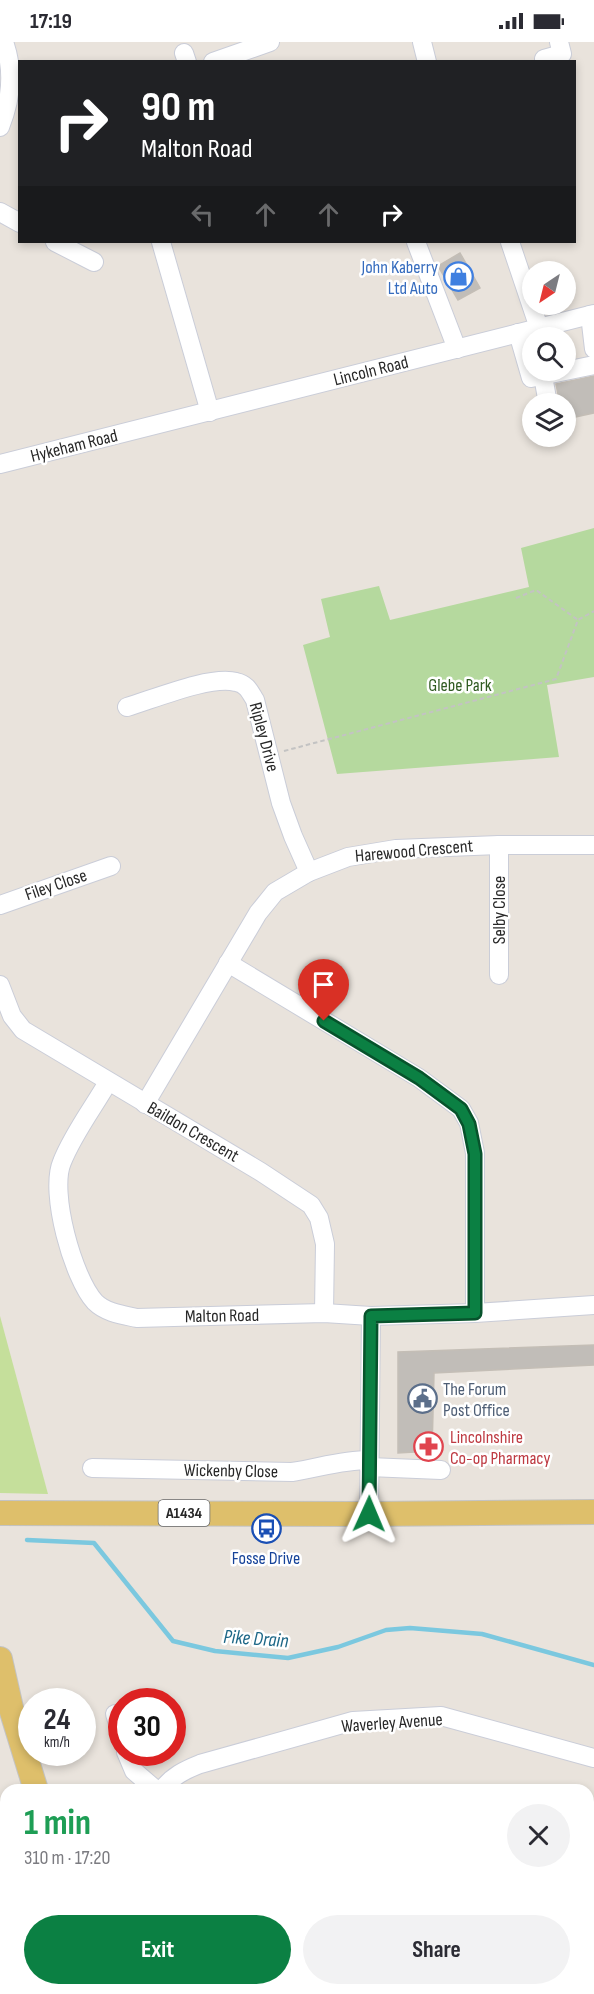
<!DOCTYPE html>
<meta charset="utf-8">
<style>
body{margin:0;font-family:"Sofia Sans Condensed",sans-serif;background:#f2f2f3;color:#2b2b33;height:100vh;display:flex;flex-direction:column;font-size:22px;white-space:nowrap}
*{box-sizing:border-box;margin:0}
p{font-size:20px;color:#7c7c81}
.icon{flex:none;width:33px;height:33px;fill:none;stroke:currentColor;stroke-width:2;stroke-linecap:round;stroke-linejoin:round}
.map{position:relative;flex:1;overflow:hidden}
.sheet{position:absolute;left:0px;top:1742px;width:594px;height:212px;display:flex;flex-direction:column;background:#fff;border-radius:18px 18px 0 0;box-shadow:0 3px 9px #0003}
.sheet>*{flex:none}
.hud{position:absolute;left:18px;top:18px;width:558px;height:183px;border-radius:0px;box-shadow:0 3px 9px #0003;background:#202124;color:#fff;overflow:hidden}
.needle{width:39px;rotate:215deg}
.fabs{position:absolute;left:522px;top:219px;display:grid;gap:12px}
.fabs a{display:grid;place-items:center;width:54px;height:54px;border-radius:50%;background:#fff;box-shadow:0 3px 9px #0003;font-size:30px}
.speed{position:absolute;left:18px;top:1646px;display:flex;gap:12px;font-size:30px;font-weight:700;text-align:center}
.speed>*{display:grid;place-content:center;width:78px;height:78px;border-radius:50%;background:#fff;box-shadow:0 3px 9px #0003;line-height:1}
.speed small{font-size:15px;font-weight:400}
.speed .limit{border:9px solid #d22;background:#fff;color:#111}
.pin{position:absolute;display:grid;place-items:center;width:51px;height:51px;color:#fff;margin:-62px -26px;border-radius:50% 50% 50% 0;rotate:-45deg;box-shadow:0 0 6px #0007}
.pin .icon{rotate:45deg}
.me{position:absolute;width:66px;margin:-33px;rotate:1deg;stroke-linejoin:round;filter:drop-shadow(0 0 4px #0008)}
.turn{display:flex;align-items:center;gap:21px;height:126px;padding:0 24px;font-size:27px}
.turn .icon{width:78px;height:78px;stroke-width:2.5}
.turn b{display:block;font-size:42px;line-height:51px}
.lanes{display:flex;align-items:center;height:57px;padding:0 24px;background:#0003;justify-content:center;gap:30px;direction:ltr}
.lanes .off{opacity:.35}
.round{display:grid;place-items:center;flex:none;width:63px;height:63px;border-radius:32px;background:#f2f2f3}
.overview{display:flex;align-items:center;justify-content:space-between;height:102px;padding:0 24px}
h1{font-size:36px;font-weight:700;line-height:45px;color:#1e9e55}
.cta{display:flex;gap:12px;margin-top:auto;padding:12px 24px}
.cta a{flex:1;height:69px;border-radius:36px;background:#0b8043;color:#fff;font-size:24px;font-weight:700;line-height:69px;text-align:center}
.cta a+a{background:#f2f2f3;color:#2b2b33}
.status{display:flex;justify-content:space-between;align-items:center;height:42px;padding:0 30px;background:#fff;direction:ltr}
.status svg{height:16px;fill:currentColor}
.map>svg:first-child{display:block}
.green{fill:#b5d99e}
.pitch{fill:#c5df9b}
.lines{fill:none;stroke-linecap:round;stroke-linejoin:round}
.stream{stroke:#7bc8df;stroke-width:4.5}
.building{fill:#c1bdb8;stroke:#c4beb6;stroke-width:1.5}
.minor-casing{stroke:#cacdd8;stroke-width:20}
.major-casing{stroke:#c3c3c3;stroke-width:26}
.path{stroke:#c3c3c3;stroke-width:2;stroke-dasharray:4.5 3;stroke-linecap:butt}
.minor{stroke:#fff;stroke-width:18}
.major{stroke:#debf6b;stroke-width:24}
.route-casing{stroke:#07532c;stroke-width:15}
.route{stroke:#0b8043;stroke-width:10}
.labels{text-anchor:middle;dominant-baseline:central;stroke-width:5;stroke-linejoin:round;paint-order:stroke}
.shield{fill:#fff;stroke:#686868;stroke-width:1.5}
.shield-label{font-size:16px;font-weight:bold;fill:#282828}
.shop-label{font-size:18px;fill:#366cbe;stroke:#fff;text-anchor:end}
.street-label{font-size:18px;fill:#282828;stroke:#fff}
.park-label{font-size:18px;fill:#305b22;stroke:#fff}
.service-label{font-size:18px;fill:#4e5e75;stroke:#fff;text-anchor:start}
.health-label{font-size:18px;fill:#be3a42;stroke:#fff;text-anchor:start}
.transit-label{font-size:18px;fill:#164399;stroke:#fff}
.water-label{font-size:20px;font-style:italic;fill:#1d6787;stroke:#fff}
</style>
<div class="status"><b>17:19</b><svg viewBox="0 0 49 12"><path d="M0 12V9h3v3zM5 12V6h3v6zM10 12V3h3v9zM15 12V0h3v12zM26 1h20v11H26zM47 4h2v5h-2z"/></svg></div>
<div class="map">
<svg width="594" height="1952" viewBox="0 0 594 1952">
<rect width="100%" height="100%" fill="#e9e3dc"/>
<path class="green" d="M594 486V635L547 643 559 715 337 732 303 603 330 595 321 557 379 544 390 578 529 545 521 506Z"/>
<path class="pitch" d="M0 1274 48 1452 0 1451Z"/>
<g class="lines">
<path class="stream" d="M27 1498 94 1501 173 1599 215 1609 288 1616 338 1605 386 1588 410 1586 482 1592 594 1623"/>
</g>
<g class="building">
<path d="M460 211 480 246 458 258 438 224Z"/>
<path d="M594 334V371L566 377V362H560L556 342Z"/>
<path d="M594 1303V1323L434 1331 432 1409 398 1411V1310Z"/>
</g>
<g class="lines">
<defs>
<g id="minor">
<path d="M422 0 427 20"/>
<path d="M184 11 187 20"/>
<path d="M544 17 562 12 559 0"/>
<path d="M213 20 270 0"/>
<path d="M0 85C11 58 14 28 4 0"/>
<path d="M0 170 20 181"/>
<path d="M55 200 94 220"/>
<path d="M161 200 210 370"/>
<path d="M416 200 457 307"/>
<path d="M510 200 539 286"/>
<path d="M590 273 594 307"/>
<path d="M518 291 531 336 594 323"/>
<path d="M543 334 548 362"/>
<path d="M0 422 594 272"/>
<path d="M127 665C154 657 211 633 236 640 247 642 250 650 255 658L281 761 293 794 309 830"/>
<path d="M499 803V933"/>
<path d="M0 863 111 824"/>
<path d="M228 921 419 1036 461 1067 469 1081 475 1111V1271"/>
<path d="M0 943 12 974 23 988 261 1130 311 1163 319 1176 325 1202 324 1271"/>
<path d="M108 1040C93 1066 73 1092 62 1120 49 1150 73 1236 95 1260 106 1271 123 1273 137 1276L324 1271 371 1274 475 1271 594 1263"/>
<path d="M145 1062 258 871 275 850 309 830 348 815 396 807 499 803H594"/>
<path d="M369 1425 441 1428"/>
<path d="M92 1426 292 1430C319 1426 341 1418 369 1418"/>
<path d="M369 1472 371 1274"/>
<path d="M115 1672 122 1695"/>
<path d="M126 1710 134 1729 156 1748"/>
<path d="M162 1748C172 1734 185 1728 200 1722L353 1679 441 1674 594 1716"/>
<path d="M588 1868 594 1865"/>
<path d="M588 1887 594 1907"/>
<path d="M201 1947 205 1952"/>
<path d="M266 1952 269 1947"/>
</g>
<g id="major">
<path d="M0 1471 369 1472 594 1470"/>
<path d="M0 1617 12 1670 36 1748"/>
<path d="M89 1947 90 1952"/>
</g>
</defs>
<use href="#minor" class="minor-casing"/>
<use href="#major" class="major-casing"/>
<g class="path">
<path d="M516 556 536 548 578 578"/>
<path d="M284 709 556 637 578 578 594 569"/>
</g>
<use href="#minor" class="minor"/>
<use href="#major" class="major"/>
</g>
<g class="lines">
<defs>
<path id="route" d="M324 979 419 1036 461 1067 469 1082 475 1112V1271L371 1274 369 1472"/>
</defs>
<use href="#route" class="route-casing"/>
<use href="#route" class="route"/>
</g>
<defs>
<symbol id="shop-ring" viewBox="-11 -11 22 22"><circle r="9.5" fill="#fff" stroke="#3f7fe0" stroke-width="1.5"/><path d="M-5-2.5h2.3a2.7 3.5 0 0 1 5.4 0H5L5.5 6h-11ZM-1.5-2.5h3a1.5 2.3 0 0 0-3 0Z" fill="#3f7fe0"/></symbol>
<symbol id="civic-ring" viewBox="-11 -11 22 22"><circle r="9.5" fill="#fff" stroke="#5c6f8a" stroke-width="1.5"/><path d="M-.6-6.5H3V-4.5H.6V-3L4-1V1h2V6H-6V1h2V-1L-.6-3ZM-1.2 2.5V6h2.4V2.5Z" fill="#5c6f8a"/></symbol>
<symbol id="pharmacy-ring" viewBox="-11 -11 22 22"><circle r="9.5" fill="#fff" stroke="#e0444e" stroke-width="1.5"/><path d="M-2-6h4v4h4v4h-4v4h-4v-4h-4v-4h4Z" fill="#e0444e"/></symbol>
<symbol id="bus-ring" viewBox="-11 -11 22 22"><circle r="9.5" fill="#fff" stroke="#1a4fb4" stroke-width="1.5"/><path d="M-5-6H5V4H4V6H2V4H-2V6H-4V4H-5ZM-3.5-4V0h7V-4ZM-3.5 1.2v1.5H-2V1.2ZM2 1.2v1.5H3.5V1.2Z" fill="#1a4fb4"/></symbol>
</defs>
<g fill-rule="evenodd">
<use href="#shop-ring" x="442" y="218" width="33" height="33"/>
<use href="#civic-ring" x="406" y="1340" width="33" height="33"/>
<use href="#pharmacy-ring" x="412" y="1388" width="33" height="33"/>
<use href="#bus-ring" x="250" y="1470" width="33" height="33"/>
</g>
<g class="labels">
<rect class="shield" x="158.5" y="1458" width="51" height="26" rx="4.5"/>
<g class="shield-label">
<text x="184" y="1471">A1434</text>
</g>
<g class="shop-label">
<text x="438" y="225">John Kaberry<tspan x="438" dy="21">Ltd Auto</tspan></text>
</g>
<g class="street-label">
<text transform="translate(371 329) rotate(-14)">Lincoln Road</text>
<text transform="translate(74 404) rotate(-14)">Hykeham Road</text>
<text transform="translate(264 695) rotate(75)">Ripley Drive</text>
<text transform="translate(414 809) rotate(-5)">Harewood Crescent</text>
<text transform="translate(56 843) rotate(-19)">Filey Close</text>
<text transform="translate(499 868) rotate(-90)">Selby Close</text>
<text transform="translate(193 1090) rotate(30)">Baildon Crescent</text>
<text transform="translate(222 1274) rotate(-1)">Malton Road</text>
<text transform="translate(231 1429) rotate(1)">Wickenby Close</text>
<text transform="translate(392 1681) rotate(-4)">Waverley Avenue</text>
</g>
<g class="park-label">
<text x="460" y="643">Glebe Park</text>
</g>
<g class="service-label">
<text x="443" y="1347">The Forum<tspan x="443" dy="21">Post Office</tspan></text>
</g>
<g class="health-label">
<text x="450" y="1395">Lincolnshire<tspan x="450" dy="21">Co-op Pharmacy</tspan></text>
</g>
<g class="transit-label">
<text x="266" y="1516">Fosse Drive</text>
</g>
<g class="water-label">
<text transform="translate(256 1597) rotate(4)">Pike Drain</text>
</g>
</g>
</svg>
<div class="fabs">
<a><svg class="needle" viewBox="-14 -14 28 28"><path d="M0-13l5 13h-10z" fill="#e53935"/><path d="M0 13l5-13h-10z" fill="#7c7c81"/></svg></a>
<a><svg class="icon" aria-label="search" viewBox="0 0 24 24"><circle cx="10" cy="10" r="6"/><path d="M15 15l6 6"/></svg></a>
<a><svg class="icon" aria-label="layers" viewBox="0 0 24 24"><path d="M12 4l9 5-9 5-9-5zM3 14l9 5 9-5"/></svg></a>
</div>
<div class="speed"><div>24<small>km/h</small></div><div class="limit">30</div></div>
<div class="pin" style="left:324px;top:979px;background:#d93025"><svg class="icon" aria-label="arrive" viewBox="0 0 24 24"><path d="M6 21V4h12l-3 4 3 4H6"/></svg></div>
<svg class="me" style="left:369px;top:1472px" viewBox="-20 -20 40 40"><path d="M0-17L14 15 0 8-14 15z" fill="#0b8043" stroke="#fff" stroke-width="4"/></svg>
<div class="hud">
<div class="turn"><svg class="icon" aria-label="right" viewBox="0 0 24 24"><path d="M7 20v-9h11M14 6l5 5-5 5"/></svg><div><b>90 m</b>Malton Road</div></div>
<div class="lanes"><svg class="icon off" aria-label="left" viewBox="0 0 24 24"><path d="M17 20v-9H6M10 6l-5 5 5 5"/></svg><svg class="icon off" aria-label="ahead" viewBox="0 0 24 24"><path d="M12 20V5M6 11l6-6 6 6"/></svg><svg class="icon off" aria-label="ahead" viewBox="0 0 24 24"><path d="M12 20V5M6 11l6-6 6 6"/></svg><svg class="icon" aria-label="right" viewBox="0 0 24 24"><path d="M7 20v-9h11M14 6l5 5-5 5"/></svg></div>
</div>
<section class="sheet">
<div class="overview"><div><h1>1 min</h1><p>310 m · 17:20</p></div><a class="round"><svg class="icon" aria-label="close" viewBox="0 0 24 24"><path d="M6 6l12 12M18 6L6 18"/></svg></a></div>
<div class="cta"><a>Exit</a><a>Share</a></div>
</section>
</div>
